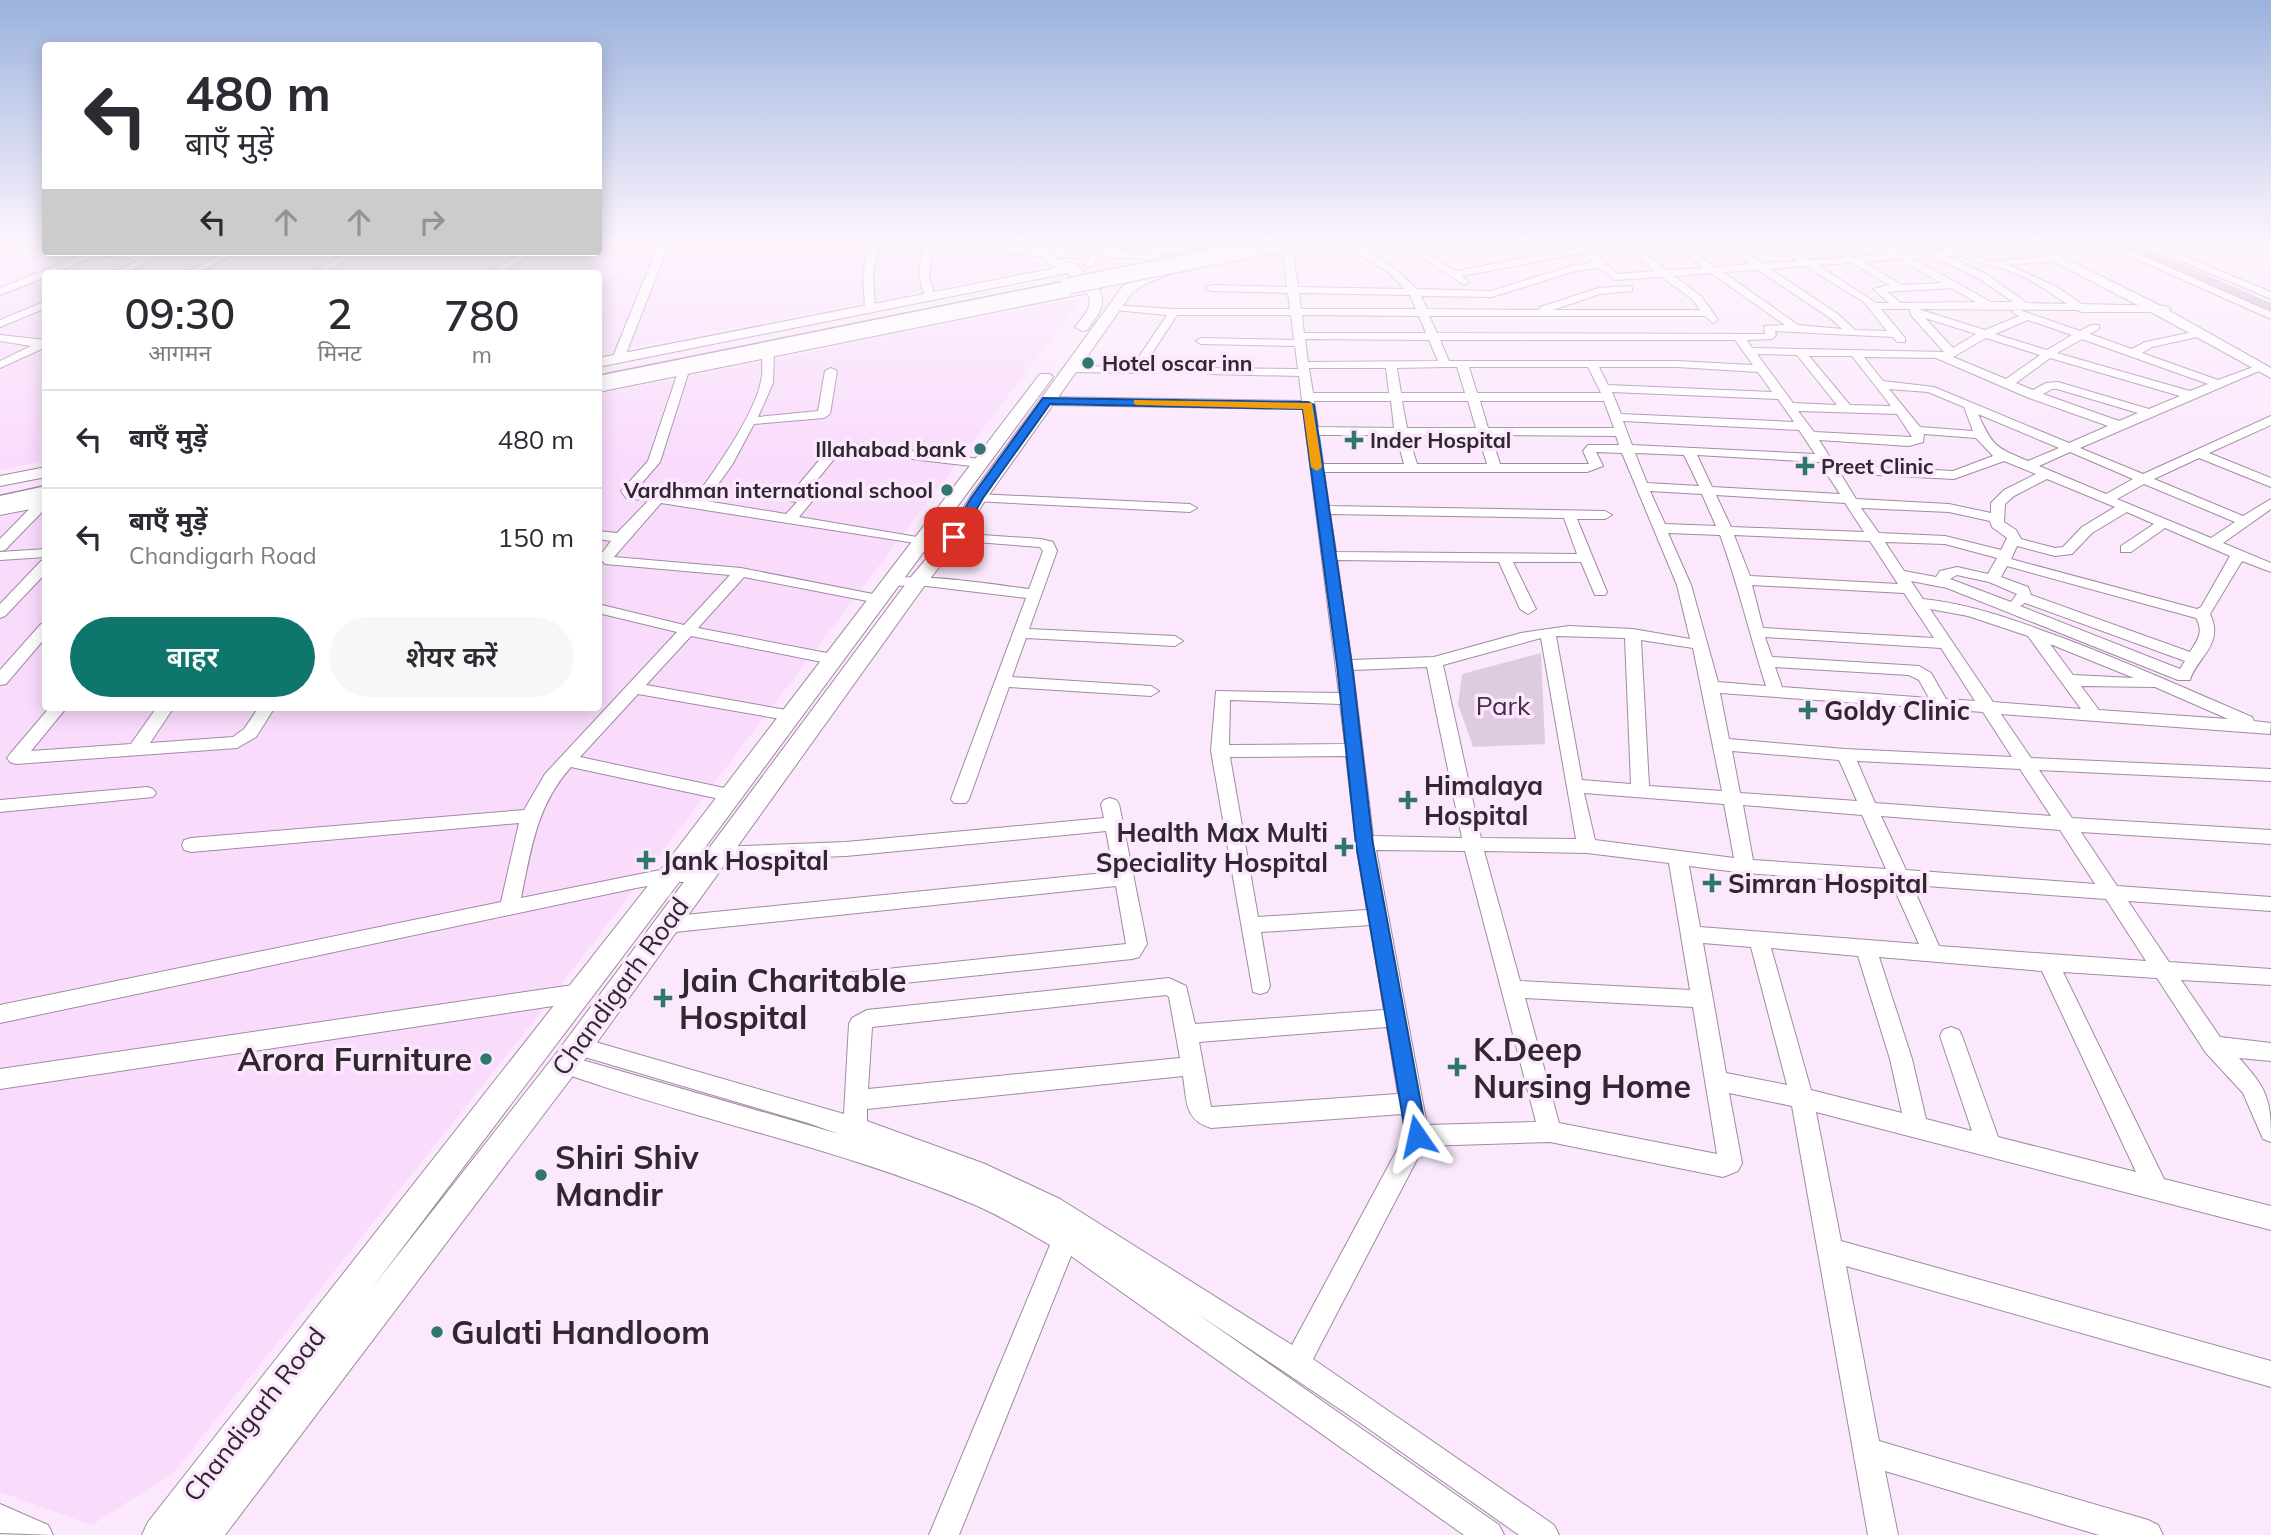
<!DOCTYPE html>
<html lang="hi">
<meta charset="utf-8">
<style>
body{margin:0;font-family:Mulish,"Noto Sans Devanagari",sans-serif;background:#f7f7f7;color:#2b2b33;height:100vh;display:flex;flex-direction:column;font-size:26px;white-space:nowrap}
*{box-sizing:border-box;margin:0}
p{font-size:23px;color:#7c7c81}
.icon{flex:none;width:38px;height:38px;fill:none;stroke:currentColor;stroke-width:2;stroke-linecap:round;stroke-linejoin:round}
.map{position:relative;flex:1;overflow:hidden}
.side{position:absolute;left:42px;top:270px;width:560px;height:441px;display:flex;flex-direction:column;background:#fff;border-radius:7px;box-shadow:0 4px 18px #0003}
.side>*{flex:none}
.top-card{position:absolute;left:42px;top:42px;width:560px;height:214px;border-radius:7px;box-shadow:0 4px 18px #0003;background:#fff;color:#2b2b33;overflow:hidden}
.pin{position:absolute;display:grid;place-items:center;width:60px;height:60px;color:#fff;margin:-30px;border-radius:14px;box-shadow:0 4px 10px #0006}
.me{position:absolute;width:77px;margin:-38px;rotate:349deg;stroke-linejoin:round;filter:drop-shadow(0 0 5px #0008)}
.turn{display:flex;align-items:center;gap:24px;height:147px;padding:0 28px;font-size:32px}
.turn .icon{width:91px;height:91px;stroke-width:2.5}
.turn b{display:block;font-size:49px;line-height:60px}
.lanes{display:flex;align-items:center;height:66px;padding:0 28px;background:#0003;justify-content:center;gap:35px;direction:ltr}
.lanes .off{opacity:.35}
.eta{display:flex;justify-content:space-evenly;align-items:center;height:119px;text-align:center}
.eta b{font-size:42px;font-weight:600;line-height:49px}
.action{display:flex;gap:14px;margin-top:auto;padding:14px 28px}
.action a{flex:1;height:80px;border-radius:42px;background:#0f766e;color:#fff;font-size:28px;font-weight:600;line-height:80px;text-align:center}
.action a+a{background:#f7f7f7;color:#2b2b33}
ul{padding:0;list-style:none}
li{display:flex;align-items:center;gap:21px;height:98px;padding:0 28px;border-top:2px solid #e1e1e2}
li div{flex:1}
li b{display:block;font-size:26px}
li em{font-style:normal}
.map>svg:first-child{display:block}
.built{fill:#f9dcfc}
.green{fill:#ddccdf}
.lines{fill:none;stroke-linecap:round;stroke-linejoin:round}
.river{fill:#c9afcc;fill-rule:evenodd}
.minor-casing{stroke:#a18aa3;stroke-width:2}
.major-casing{stroke:#a18aa3;stroke-width:2}
.highway-casing{stroke:#a18aa3;stroke-width:3}
.minor{fill:#fff;fill-rule:evenodd}
.major{fill:#fff;fill-rule:evenodd}
.highway{fill:#fff;fill-rule:evenodd}
.highway-bridge-casing{stroke:#a18aa3;stroke-width:18;stroke-linecap:butt}
.highway-bridge{stroke:#fff;stroke-width:16}
.route{fill:#1a73e8;stroke:#114b97;stroke-width:2}
.slow{fill:#f59e0b}
.poi-dot{fill:#30766c;stroke:#fbe8fd;stroke-width:2.5}
.labels{text-anchor:middle;dominant-baseline:central;stroke-width:7;stroke-linejoin:round;paint-order:stroke}
.far-poi-label{font-size:21px;font-weight:bold;fill:#302731;stroke:#fbe8fd;text-anchor:start}
.park-label{font-size:26px;fill:#49274e;stroke:#fbe8fd}
.poi-label{font-size:26px;font-weight:bold;fill:#302731;stroke:#fbe8fd;text-anchor:start}
.street-label{font-size:26px;fill:#302731;stroke:#fbe8fd}
.near-poi-label{font-size:32px;font-weight:bold;fill:#302731;stroke:#fbe8fd;text-anchor:start}
</style>
<div class="map">
<svg width="2271" height="1535" viewBox="0 0 2271 1535">
<rect width="100%" height="100%" fill="#fbe8fd"/>
<g class="built">
<path d="M0 241H45L46 252H598L599 241H837L1032 260 1047 267 599 354 598 273H46L45 461 0 470Z"/>
<path d="M1083 297 533 1022 175 1471 92 1525 0 1492V517L45 507 46 707H598L599 394Z"/>
</g>
<path class="green" d="M1541 653 1545 744 1473 747 1458 704 1462 674Z"/>
<g class="lines">
<path class="river" d="M2106 241H2128L2271 303V314L2108 244Z"/>
<defs>
<g id="minor">
<path d="M0 241 46 243V249L5 244Z"/>
<path d="M660 241H670L624 359 614 361 612 359Z"/>
<path d="M870 241H880L873 274 875 309 870 312 865 309 863 274Z"/>
<path d="M1061 241H1071L1059 256H1053L1051 254Z"/>
<path d="M1135 241H1150L1099 257 1092 267 1084 265 1093 253Z"/>
<path d="M1285 241H1295L1297 247 1293 253 1298 287 1405 289 1387 271 1336 241C1366 241 1397 270 1417 289L1491 291 1571 266 1593 263 1583 253 1462 276 1469 282 1464 285 1397 241H1409L1456 271 1577 248 1570 241H1581L1617 274 1655 271 1617 241H1628L1667 270 1703 268 1667 241H1678L1715 267 1750 264 1717 241H1728L1762 263 1797 261 1766 241H1778L1809 260 1843 258 1818 241H1830L1856 257 1890 254 1868 241H1880L1902 253 1948 250 1931 241H1990L1957 247 1989 261 2060 256 2062 258 2057 261 2009 265 2057 287 2082 304 2166 306 2171 309 2166 312H2082L2077 310 1918 309 1985 330 2019 316 2012 312 2017 309 2080 331 2091 325H2099V329L2090 334 2132 349 2145 342 2198 331 2203 334 2202 336 2152 347 2142 353 2218 380 2256 366 2266 368 2080 448 2143 474 2271 416V425L2209 453 2271 478V487L2199 458 2154 479 2243 516 2271 499V509L2223 543 2271 563V572L2242 561 2210 614C2225 645 2196 658 2190 680H2178L1947 588 1911 581 1923 599C1972 604 2017 621 2063 638 2127 662 2189 690 2252 717L2254 721 2271 723 2270 734 2001 714 2031 758 2271 769V781L2039 770 2072 818 2271 830V844L2081 832 2117 886 2271 897V911L2128 901 2169 962 2271 969V985L2181 980 2220 1037 2271 1043V1061L2239 1058C2268 1090 2271 1099 2271 1142L2263 1139 2243 1093 2206 1053 2157 978 2063 972 2164 1179 2271 1206V1230L1816 1112 1841 1241 2271 1361V1387L1846 1266 1879 1441 2148 1520 2158 1525 2163 1535H2099L1885 1471 1898 1535H1868L1792 1106 1729 1093 1742 1163 1738 1171 1723 1177 1550 1142 1424 1146 1313 1359 1554 1525 1559 1535H1519L1359 1422 1195 1312 1499 1525 1504 1535H1464L1071 1256 959 1535H929L1050 1245C1025 1231 1001 1216 975 1205 840 1148 695 1120 557 1071L554 1064 557 1057 565 1055 839 1134 963 1178 808 1123 578 1055 570 1053 567 1046 570 1039 578 1037 844 1114 849 1024 852 1018 867 1010 1169 978 1186 986 1195 1024 1384 1010 1370 925 1261 932 1270 986 1267 992 1260 994 1253 992 1211 751 1216 691 1339 693 1303 409 1047 405 1041 401 1047 397 1302 401 1299 376 1208 374 1202 371 1208 368 1298 369 1295 346 1201 344 1196 341 1201 338 1294 340 1291 315H1177L1139 373 1068 372 1062 369 1068 366 1132 367 1167 315 1115 310 1111 309V305L1174 309H1290L1288 293 1211 291 1206 288 1211 285 1287 287 1283 253 1287 247ZM1959 255C1975 262 1982 263 1997 267 2021 273 2047 290 2067 304L2027 303 1986 274 1947 256ZM1933 257 1978 278 2013 302H1991L1912 258ZM1899 259 1941 283 1902 285 1864 262ZM1852 263 1889 285 1873 289 1889 303H1876L1818 265ZM1805 266 1864 302 1887 331 1855 330 1838 314 1770 269ZM1599 268 1615 280 1662 277 1693 300 1700 310H1553L1600 294 1632 291V287L1628 286 1599 288 1540 307 1539 310 1427 309 1421 296 1492 297 1575 271ZM1758 270 1830 318 1842 329 1798 325 1723 272ZM1711 273 1785 325 1764 326 1765 334 1437 333 1429 316H1705L1713 323 1718 320 1701 296 1674 276ZM1951 288 1976 302 1901 303 1887 292ZM1299 293 1410 295 1416 309H1301ZM1881 309H1910L1911 315 1944 352 1752 348 1747 340 1772 339 1776 335 1775 331 1893 337 1897 342H1905V338ZM1302 315 1419 316 1426 333H1304ZM1925 318 1976 334 1953 348ZM2028 320 2072 335 2047 350 1995 334ZM1986 338 2040 355 2006 379 1953 357ZM1305 339 1429 340 1438 361 1308 362ZM2082 339 2208 384 2190 391 2057 353ZM1440 340H1735L1753 365 1677 361H1449ZM1757 354 1797 355 1837 405 1793 403ZM1809 356H1852L1891 406 1850 405ZM1864 357 1936 358 2029 398 2108 426 2069 443 1934 387 1883 381ZM2050 358 2180 396 2149 409 2058 382 2046 383 2033 390 2016 383ZM1445 367H1457L1465 393H1401L1397 368ZM1469 367H1588L1601 393H1477ZM1599 367H1677L1758 372 1772 392 1608 385ZM1309 368H1386L1389 393H1313ZM1889 389 1928 392 1964 407 1973 431 1920 427ZM2052 389H2057L2138 413 2119 421 2043 394ZM1612 392 1778 399 1794 422 1621 414ZM1314 401H1391L1394 428 1318 427ZM1402 401H1468L1476 428H1407ZM1480 401H1604L1614 428H1488ZM1798 411 1897 414 1912 437 1814 432ZM1978 414 2059 448 2028 461C1995 447 1993 447 1978 414ZM1623 421 1799 430 1815 454 1632 445ZM1924 434 1976 438 1993 456 1953 471 1835 465 1819 440 1909 446 1923 442ZM1319 435H1396L1404 464H1323ZM1408 435H1478L1487 464H1417ZM1491 435 1616 436 1619 445H1588L1583 451 1589 464H1500ZM1596 452 1622 453 1677 585 1690 639 1633 629 1569 626 1521 633 1434 657 1351 660 1337 560 1499 562 1520 609 1528 614 1536 609 1513 562H1581L1595 595H1605L1607 592 1577 519H1605L1612 515 1605 511 1329 506 1324 472H1587L1603 466ZM2070 452 2133 479 2106 494 2039 466ZM1635 453 1684 455 1699 486 1647 483ZM1697 455 1819 462 1840 494 1712 487ZM2004 461 2036 474 2004 490 1991 503V513L1949 504 1856 499 1840 473 1954 479ZM2047 479 2115 507 2082 527 2063 547 2055 548 2021 539 2016 530 2004 522 2005 504 2014 496ZM2144 484 2235 522 2211 538 2117 499ZM1650 491 1702 494 1716 526 1665 524ZM1716 495 1845 503 1864 532 1731 527ZM1861 508 1949 512 1990 521 1992 527 2007 538 2001 550 1945 536 1879 533ZM2127 512 2154 524 2121 546V552H2131L2165 528 2230 556 2201 607 2197 609 2011 559 2017 546 2055 556 2072 554 2092 533ZM1330 514 1564 518 1577 554 1336 552ZM1668 533 1720 535C1738 584 1750 636 1766 686L1718 682 1691 585ZM1734 535 1870 541 1898 584 1750 576ZM1885 542 1945 544 1997 558 1988 574 1957 567 1940 571 1936 577 1904 571ZM2007 566 2196 618C2204 632 2198 639 2190 652L2031 595 2028 587 2001 577ZM1957 575 1989 582 2017 594 2011 602 1950 579ZM1752 585 1904 593 1934 638 1763 628ZM2025 603 2185 661 2180 669 2020 606ZM1930 609 1968 616 2028 636 2081 709 1993 702ZM1556 636 1625 638 1631 784 1582 780ZM1765 637 1941 648 1975 701 1946 699 1931 673 1919 666 1772 657ZM1541 638 1576 839 1481 838 1443 665ZM1641 640 1693 648 1722 791 1649 786ZM2050 644 2134 678 2073 675ZM1427 667 1462 838 1373 836 1353 670ZM1775 667 1909 675 1919 680 1929 698 1782 687ZM2081 686 2155 687 2228 719 2099 710ZM1720 693 1983 712 2012 757 1845 749 1729 739ZM1230 700 1340 704 1345 744 1229 745ZM1732 751 1839 760 1857 801 1740 793ZM1346 756 1356 843 1367 910 1258 917 1230 757ZM1857 761 2020 769 2051 816 1875 803ZM1584 793 1724 804 1734 858 1595 840ZM1743 805 1862 815 1886 869 1753 860ZM1881 816 2060 830 2095 884 1906 870ZM1376 850 1465 851 1536 1122 1427 1125ZM1484 851 1587 853 1669 863 1690 990 1520 981ZM1689 866 1745 873 1892 884 1919 944 1700 927ZM1912 885 2106 899 2146 961 1939 946ZM1703 943 1751 947 1787 1085 1726 1073ZM1771 948 1858 956 1890 1059 1902 1113 1811 1090ZM1879 957 2042 971 2136 1172 1998 1137 1962 1036 1959 1030 1951 1027 1943 1030 1940 1036 1972 1131 1926 1119 1912 1059ZM1166 995 1169 997 1180 1058 868 1089 872 1027ZM1525 998 1693 1007 1717 1154 1559 1123ZM1387 1027 1398 1094 1211 1107 1199 1042ZM1183 1076C1187 1101 1184 1120 1211 1128L1402 1114 1405 1135 1292 1345 1060 1199 985 1164 867 1121V1109Z"/>
<path d="M2096 241H2109L2271 312V319Z"/>
<path d="M2134 241H2147L2271 292V299Z"/>
<path d="M927 244 932 247 929 276 935 297 930 300 925 297 919 276 922 247Z"/>
<path d="M89 252 149 256 158 252H171L126 273H113L139 260 98 255 55 273H46V277L0 295V288Z"/>
<path d="M226 252H239L198 273H185Z"/>
<path d="M349 252H361L323 273H310Z"/>
<path d="M522 252H534L500 273H488Z"/>
<path d="M46 301V308L0 327V320Z"/>
<path d="M0 335 46 340V347L0 368V361L31 346 0 341Z"/>
<path d="M768 351 774 354 773 383 758 417 818 411 825 371 831 368 837 371 830 414 824 418 754 424 732 465 706 501 786 514 797 502 790 501V495L831 446 852 444 980 459 986 463 980 467 852 452 839 453 804 496 813 500 799 517 923 538 928 539V545L661 503 614 557 741 568 878 595 885 599 878 603 744 577 698 628 832 654 840 659 838 662 832 664 691 636 646 685 792 711 798 712 800 716 798 720 792 721 638 694 580 757 729 789 735 791 738 795 735 799 729 801 571 767C537 804 531 849 521 898L670 868 707 872 710 877 707 882H670L636 888 0 1023V1005L501 902 519 823 191 852 184 850 182 845 184 840 191 838 524 810 545 774 677 632 598 613V604L684 625 730 575 605 564 599 557 611 541 598 539V531L617 533 648 501 626 498 621 491 648 461 679 369 689 371 660 462 635 491 694 499C714 472 755 414 761 381 763 373 762 363 762 354Z"/>
<path d="M978 494 1190 504 1197 508 1190 512 973 501V495Z"/>
<path d="M45 497 46 508 5 550 0 551V539L40 498Z"/>
<path d="M954 533 1041 539 1053 542 1057 551 1029 629 1175 636 1183 641 1175 646 1026 638 1012 677 1151 686 1159 691 1151 696 1009 687 969 799 966 803H954L951 799 1026 598 918 585 892 586 885 582C899 569 1004 586 1029 589L1043 551 1040 547 949 540 947 537Z"/>
<path d="M46 549V557L0 560V552Z"/>
<path d="M46 560V573L5 616 0 618V604L41 561Z"/>
<path d="M46 623V637L6 684 0 685V670L41 624Z"/>
<path d="M50 707H67L31 751 131 744 157 707H174L150 743 233 737 244 729 259 707H275L256 737 237 748 16 764 10 762 7 758 10 754Z"/>
<path d="M147 787 153 789 156 793 153 797 0 812V800Z"/>
<path d="M1110 798 1116 800 1119 804 1147 944 1139 957 1132 959 848 989 841 987 838 981 841 975 848 973 1126 944 1116 886 665 933 658 930 655 925 658 920 665 917 1114 872 1106 831 846 856 717 861 710 859 708 854 710 849 717 847 846 842 1104 818 1101 804 1104 800Z"/>
<path d="M580 984 587 987 590 993 587 999 580 1002 0 1089V1069Z"/>
<path d="M0 1504 48 1525 53 1535 0 1533Z"/>
</g>
<g id="major">
<path d="M866 241H963L1056 250 1144 251 1196 241H1221L1215 245 1161 255 1172 265 1173 273 1145 284 1132 293 986 499 960 541 925 585 575 1073 225 1535H142L148 1522 680 845 1040 374H1050L1053 377 698 857 372 1288 555 1055 911 577 947 534 972 494 1122 287 1135 278 1161 268 1152 261 1140 258 1053 257 1078 265 1093 284 1103 287 1099 290C1108 306 1096 317 1087 330L1082 331 1075 327C1083 316 1095 306 1087 293L598 392V383L1080 286 1068 273 598 367V358L1056 268 1042 260 1046 257 946 247 945 251 941 252 872 245Z"/>
<path d="M1304 241H1328L1270 256 1264 252Z"/>
<path d="M2014 241H2030L2161 306 2271 368V378L2151 312Z"/>
<path d="M46 467V477L0 486V476Z"/>
<path d="M46 496V506L0 515V505Z"/>
</g>
<g id="highway">
<path d="M1068 281 1073 283 1076 286 1073 289 598 386V376Z"/>
<path d="M46 486V498L0 508V496Z"/>
</g>
</defs>
<use href="#minor" class="minor-casing"/>
<use href="#major" class="major-casing"/>
<use href="#highway" class="highway-casing"/>
<use href="#minor" class="minor"/>
<use href="#major" class="major"/>
<use href="#highway" class="highway"/>
<defs>
<path id="highway-bridge" d="M1068 286 1292 241"/>
</defs>
<use href="#highway-bridge" class="highway-bridge-casing"/>
<use href="#highway-bridge" class="highway-bridge"/>
</g>
<linearGradient id="sky" x2="0" y2="1"><stop stop-color="#9bb2dd"/><stop offset="0.53" stop-color="#fdf5fe"/><stop offset="1" stop-color="#fdf5fe" stop-opacity="0"/></linearGradient>
<rect width="2271" height="456" fill="url(#sky)"/>
<path class="route" d="M1043 398 1308 402 1314 405 1352 665 1373 844 1427 1136 1424 1142 1417 1145 1409 1142 1406 1136 1356 844 1337 665 1303 409 1050 404 983 498 959 540H950L948 537 971 498Z"/>
<path class="slow" d="M1134 400 1312 403 1322 467 1317 471 1311 467 1303 409 1137 405 1134 404Z"/>
<g class="poi-dot">
<circle cx="1088" cy="363" r="7"/>
<path d="M1350.5 429.5h7v7h7v7h-7v7h-7v-7h-7v-7h7z"/>
<circle cx="980" cy="449" r="7"/>
<path d="M1801.5 455.5h7v7h7v7h-7v7h-7v-7h-7v-7h7z"/>
<circle cx="947" cy="490" r="7"/>
<path d="M1804.5 699.5h7v7h7v7h-7v7h-7v-7h-7v-7h7z"/>
<path d="M1404.5 789.5h7v7h7v7h-7v7h-7v-7h-7v-7h7z"/>
<path d="M1340.5 836.5h7v7h7v7h-7v7h-7v-7h-7v-7h7z"/>
<path d="M642.5 849.5h7v7h7v7h-7v7h-7v-7h-7v-7h7z"/>
<path d="M1708.5 872.5h7v7h7v7h-7v7h-7v-7h-7v-7h7z"/>
<path d="M659.5 987.5h7v7h7v7h-7v7h-7v-7h-7v-7h7z"/>
<circle cx="486" cy="1059" r="7"/>
<path d="M1453.5 1056.5h7v7h7v7h-7v7h-7v-7h-7v-7h7z"/>
<circle cx="541" cy="1175" r="7"/>
<circle cx="437" cy="1332" r="7"/>
</g>
<g class="labels">
<g class="far-poi-label">
<text x="1102" y="363">Hotel oscar inn</text>
<text x="1370" y="440">Inder Hospital</text>
<text x="966" y="449" text-anchor="end">Illahabad bank</text>
<text x="1821" y="466">Preet Clinic</text>
<text x="933" y="490" text-anchor="end">Vardhman international school</text>
</g>
<g class="park-label">
<text x="1503" y="705">Park</text>
</g>
<g class="poi-label">
<text x="1824" y="710">Goldy Clinic</text>
<text x="1424" y="785">Himalaya<tspan x="1424" dy="30">Hospital</tspan></text>
<text x="1328" y="832" text-anchor="end">Health Max Multi<tspan x="1328" dy="30">Speciality Hospital</tspan></text>
<text x="662" y="860">Jank Hospital</text>
<text x="1728" y="883">Simran Hospital</text>
</g>
<g class="street-label">
<text transform="translate(620 986) rotate(-54)">Chandigarh Road</text>
<text transform="translate(254 1414) rotate(-52)">Chandigarh Road</text>
</g>
<g class="near-poi-label">
<text x="679" y="980">Jain Charitable<tspan x="679" dy="37">Hospital</tspan></text>
<text x="1473" y="1049">K.Deep<tspan x="1473" dy="37">Nursing Home</tspan></text>
<text x="472" y="1059" text-anchor="end">Arora Furniture</text>
<text x="555" y="1157">Shiri Shiv<tspan x="555" dy="37">Mandir</tspan></text>
<text x="451" y="1332">Gulati Handloom</text>
</g>
</g>
</svg>
<div class="pin" style="left:954px;top:537px;background:#d93025"><svg class="icon" aria-label="arrive" viewBox="0 0 24 24"><path d="M6 21V4h12l-3 4 3 4H6"/></svg></div>
<svg class="me" style="left:1417px;top:1136px" viewBox="-20 -20 40 40"><path d="M0-17L14 15 0 8-14 15z" fill="#1a73e8" stroke="#fff" stroke-width="4"/></svg>
<div class="top-card">
<div class="turn"><svg class="icon" aria-label="left" viewBox="0 0 24 24"><path d="M17 20v-9H6M10 6l-5 5 5 5"/></svg><div><b>480 m</b>बाएँ मुड़ें</div></div>
<div class="lanes"><svg class="icon" aria-label="left" viewBox="0 0 24 24"><path d="M17 20v-9H6M10 6l-5 5 5 5"/></svg><svg class="icon off" aria-label="ahead" viewBox="0 0 24 24"><path d="M12 20V5M6 11l6-6 6 6"/></svg><svg class="icon off" aria-label="ahead" viewBox="0 0 24 24"><path d="M12 20V5M6 11l6-6 6 6"/></svg><svg class="icon off" aria-label="right" viewBox="0 0 24 24"><path d="M7 20v-9h11M14 6l5 5-5 5"/></svg></div>
</div>
<section class="side">
<div class="eta">
<div><b>09:30</b><p>आगमन</p></div>
<div><b>2</b><p>मिनट</p></div>
<div><b>780</b><p>m</p></div>
</div>
<ul>
<li><svg class="icon" aria-label="left" viewBox="0 0 24 24"><path d="M17 20v-9H6M10 6l-5 5 5 5"/></svg><div><b>बाएँ मुड़ें</b></div><em>480 m</em></li>
<li><svg class="icon" aria-label="left" viewBox="0 0 24 24"><path d="M17 20v-9H6M10 6l-5 5 5 5"/></svg><div><b>बाएँ मुड़ें</b><p>Chandigarh Road</p></div><em>150 m</em></li>
</ul>
<div class="action"><a>बाहर</a><a>शेयर करें</a></div>
</section>
</div>
